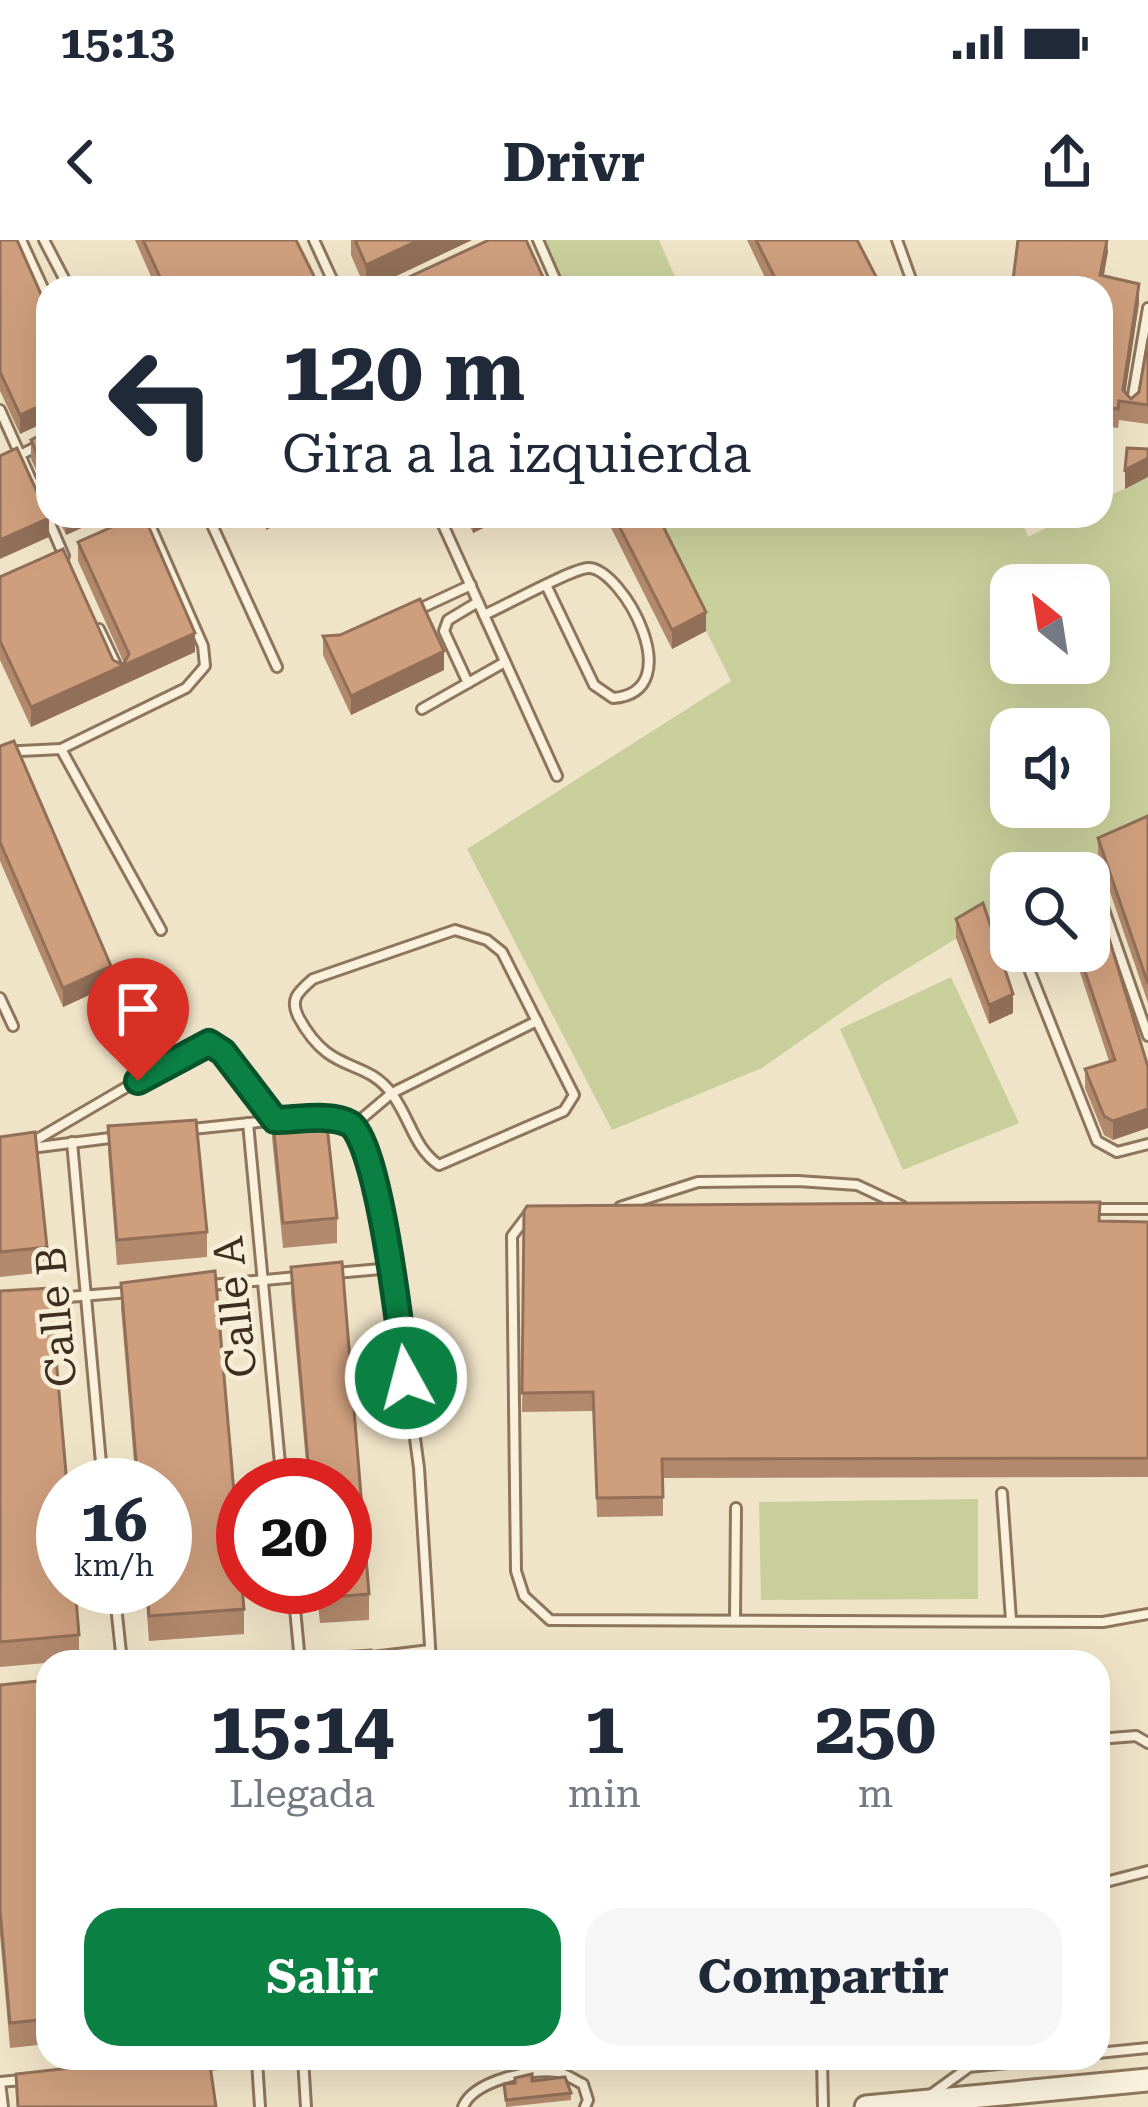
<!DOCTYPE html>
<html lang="es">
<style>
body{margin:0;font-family:"Roboto Serif",serif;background:#f6f6f7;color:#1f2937;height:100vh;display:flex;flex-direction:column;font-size:45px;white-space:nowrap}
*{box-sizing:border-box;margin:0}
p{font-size:39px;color:#747a83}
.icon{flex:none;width:66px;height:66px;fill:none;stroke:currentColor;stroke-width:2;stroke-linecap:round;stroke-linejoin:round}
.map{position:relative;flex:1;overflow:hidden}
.side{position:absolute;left:36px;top:1410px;width:1074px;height:420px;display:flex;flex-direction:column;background:#fff;border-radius:36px;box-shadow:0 12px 48px #0002}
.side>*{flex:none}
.guide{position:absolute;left:36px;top:36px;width:1077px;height:252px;border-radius:36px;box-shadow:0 12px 48px #0002;background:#fff;color:#1f2937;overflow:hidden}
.needle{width:78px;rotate:330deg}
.fabs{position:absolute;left:990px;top:324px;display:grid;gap:24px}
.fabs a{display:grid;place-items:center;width:120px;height:120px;border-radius:24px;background:#fff;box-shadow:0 12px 48px #0002;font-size:60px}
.speed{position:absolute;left:36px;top:1218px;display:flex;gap:24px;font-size:60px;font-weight:700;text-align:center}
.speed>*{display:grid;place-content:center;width:156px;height:156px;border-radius:50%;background:#fff;box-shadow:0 12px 48px #0002;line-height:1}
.speed small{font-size:30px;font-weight:400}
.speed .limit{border:18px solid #d22;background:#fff;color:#111}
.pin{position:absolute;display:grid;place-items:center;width:102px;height:102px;color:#fff;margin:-123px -51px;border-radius:50% 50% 50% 0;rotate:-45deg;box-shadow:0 0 12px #0007}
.pin .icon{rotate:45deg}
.me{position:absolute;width:132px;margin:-66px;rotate:353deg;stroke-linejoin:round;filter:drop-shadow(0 0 9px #0008)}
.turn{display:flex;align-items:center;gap:42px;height:252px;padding:0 48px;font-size:54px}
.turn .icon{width:156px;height:156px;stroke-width:2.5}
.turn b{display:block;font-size:84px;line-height:102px}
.eta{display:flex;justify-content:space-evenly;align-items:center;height:204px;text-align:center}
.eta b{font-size:72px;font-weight:700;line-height:84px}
.cta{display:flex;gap:24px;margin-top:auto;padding:24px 48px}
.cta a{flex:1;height:138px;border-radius:36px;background:#0b8043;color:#fff;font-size:48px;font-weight:700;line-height:138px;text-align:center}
.cta a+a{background:#f6f6f7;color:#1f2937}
.status{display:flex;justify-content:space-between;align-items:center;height:84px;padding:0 60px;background:#fff;direction:ltr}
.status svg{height:33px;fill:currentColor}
header{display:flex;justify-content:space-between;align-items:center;height:156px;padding:0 48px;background:#fff;font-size:54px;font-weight:700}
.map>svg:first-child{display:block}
.green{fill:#c9cf9b;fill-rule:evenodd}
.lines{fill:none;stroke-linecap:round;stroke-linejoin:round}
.service-casing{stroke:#8d765c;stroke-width:14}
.tertiary-casing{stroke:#8d765c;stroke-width:27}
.service{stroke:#faf1dc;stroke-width:8}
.tertiary{stroke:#faf1dc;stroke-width:21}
.wall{fill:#b2896c}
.shaded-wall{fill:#916f58}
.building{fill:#cf9f7d;stroke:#916f58;stroke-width:3}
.route-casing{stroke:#07532c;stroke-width:30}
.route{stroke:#0b8043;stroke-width:21}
.labels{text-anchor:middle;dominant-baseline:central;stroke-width:9;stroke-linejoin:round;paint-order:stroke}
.street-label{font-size:42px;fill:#3d2e20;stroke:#f7eed8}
</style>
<div class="status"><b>15:13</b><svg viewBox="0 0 49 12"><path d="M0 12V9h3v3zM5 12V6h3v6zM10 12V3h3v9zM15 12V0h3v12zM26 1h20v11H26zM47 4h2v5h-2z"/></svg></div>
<header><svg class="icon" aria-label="back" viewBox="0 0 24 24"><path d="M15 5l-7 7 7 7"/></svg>Drivr<svg class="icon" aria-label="share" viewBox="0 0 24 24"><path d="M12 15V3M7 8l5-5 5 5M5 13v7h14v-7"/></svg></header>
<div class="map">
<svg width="1148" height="1867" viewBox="0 0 1148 1867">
<rect width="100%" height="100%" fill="#f0e4c8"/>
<g class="green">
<path d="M543 0H659L680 48H564Z"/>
<path d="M1148 237V595L1064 633H1011V665L882 744 762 828 612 890 467 609 731 441 649 276H1020L1028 297 1070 276H1101V260ZM1011 345H1089V423H1011ZM1011 489H1089V567H1011Z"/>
<path d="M951 737 1019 883 903 930 840 789Z"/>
<path d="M978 1259V1359L761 1360 759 1262Z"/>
</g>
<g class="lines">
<defs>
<g id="service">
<path d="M21 0 48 59"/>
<path d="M44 0 69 48"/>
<path d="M314 0 336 48"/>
<path d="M538 0 559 48"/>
<path d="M897 0 911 39"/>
<path d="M1131 167 1148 68"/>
<path d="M0 170 33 244"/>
<path d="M0 225 48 201"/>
<path d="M46 274 64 316"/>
<path d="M208 276 277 427"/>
<path d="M439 276 557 536"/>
<path d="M417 370 471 345"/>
<path d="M484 375C505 366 571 329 588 328 622 327 691 452 613 458L594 445 547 347"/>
<path d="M99 389 118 429"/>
<path d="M468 443 444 391 448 380 478 362"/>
<path d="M422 469 505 422"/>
<path d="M61 509 186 448 205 426 203 406 146 276"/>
<path d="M0 512 61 509 161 690"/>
<path d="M1094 641 1148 796"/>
<path d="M455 690 487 700 502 712 574 855 564 871 439 925C414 908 410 878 392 854 364 816 331 837 299 778 289 759 298 752 313 739Z"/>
<path d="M1023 714 1097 901 1117 912 1148 904"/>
<path d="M0 758 13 786"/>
<path d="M318 880 353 886"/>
<path d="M248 883 282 1245"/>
<path d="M353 886 365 910 392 1028 419 1228 431 1422"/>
<path d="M353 886 392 853 537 781"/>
<path d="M192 889 279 880"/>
<path d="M72 902 103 1245"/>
<path d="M29 904 202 803 223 812 274 879"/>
<path d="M31 908 118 897"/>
<path d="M620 967 698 942 798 941 857 945 902 966"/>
<path d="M1090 969H1148"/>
<path d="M528 975 512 996 516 1331 524 1356 550 1380 1103 1382 1148 1374"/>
<path d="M336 1033 392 1028"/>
<path d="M211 1045 297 1037"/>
<path d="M43 1059 130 1052"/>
<path d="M1002 1253 1011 1380"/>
<path d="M114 1347 122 1422"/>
<path d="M293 1347 300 1422"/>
<path d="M735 1378 736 1268"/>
<path d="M364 1418 430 1410"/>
<path d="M1098 1499 1136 1496 1148 1503"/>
<path d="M1098 1644 1148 1631"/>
<path d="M1098 1813 1148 1808"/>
<path d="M303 1818 306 1867"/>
<path d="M822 1818 823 1867"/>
<path d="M257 1821 260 1867"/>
<path d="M205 1824 297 1818"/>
<path d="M0 1842 22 1840"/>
<path d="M0 1842 3 1867"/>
<path d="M929 1856 969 1827 1055 1818"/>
<path d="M463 1867C473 1841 531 1828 557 1832 565 1833 576 1841 583 1844L588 1860 585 1867"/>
</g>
<path id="tertiary" d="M866 1867 1148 1840"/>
</defs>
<use href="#service" class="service-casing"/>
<use href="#tertiary" class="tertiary-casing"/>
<use href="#service" class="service"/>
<use href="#tertiary" class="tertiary"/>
</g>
<g class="wall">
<path d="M0 0 48 70 20 194 0 151Z"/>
<path d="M135 0H296L320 48H156Z"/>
<path d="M351 0H472L371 48H365L351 15Z"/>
<path d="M747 0H857L882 48H770Z"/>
<path d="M1108 0 1104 36 1139 63 1125 152 1131 159 1139 152 1148 99V184L1119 180 1118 188 1101 186V48Z"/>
<path d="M48 191V256L31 219V200Z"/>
<path d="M57 276H108L66 295Z"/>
<path d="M465 276H508L473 293Z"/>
<path d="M605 276H658L706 391 672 409Z"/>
<path d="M78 302 195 412 31 487 0 420V337L113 420 123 425 124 423 78 321Z"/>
<path d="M340 395 444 430 351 475 323 415V396Z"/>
<path d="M0 506 111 745 63 767 0 621Z"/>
<path d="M1148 576V763L1098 617V598Z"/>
<path d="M956 679 1013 773 989 784 956 698Z"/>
<path d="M1073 711H1089L1148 827 1113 900 1104 895 1085 848V829L1109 821Z"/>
<path d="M272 872 337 978V1003L283 1008 272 897Z"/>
<path d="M108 886 207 992V1017L117 1025 108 911Z"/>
<path d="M0 897 47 1007V1032L0 1037Z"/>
<path d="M524 971 1148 982V1237L663 1238V1276L597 1277 593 1171 522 1172Z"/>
<path d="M342 1022 369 1354V1380L320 1383 316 1347H345V1245H308L291 1053V1027Z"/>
<path d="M121 1043 244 1369V1394L149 1401 145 1347H165V1245H136L121 1068Z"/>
<path d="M0 1051 79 1395V1420L0 1427Z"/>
<path d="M48 1440V1804L10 1808 0 1695V1445Z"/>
<path d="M512 1818H530V1824L513 1827Z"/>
<path d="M504 1844 571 1853V1860L506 1867Z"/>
</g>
<g class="shaded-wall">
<path d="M419 0H472L371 48H366V25Z"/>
<path d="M1107 0 1108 12 1101 50 1100 35Z"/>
<path d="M1139 44V63L1124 162 1123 150Z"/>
<path d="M48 162V181L20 194V175Z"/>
<path d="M1148 218V237L1125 249V230Z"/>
<path d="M66 276H108L66 295Z"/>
<path d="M266 276H296L266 290Z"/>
<path d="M473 276H508L473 293Z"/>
<path d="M49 278V297L0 319V300Z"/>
<path d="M706 372V391L672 409V390Z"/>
<path d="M195 393V412L31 487V467Z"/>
<path d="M444 411V430L351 475V456Z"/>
<path d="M111 726V745L63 767V748Z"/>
<path d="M1013 754V773L989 784V765Z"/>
<path d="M1148 869V888L1113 900V881Z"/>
</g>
<g class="building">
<path d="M0 0H17L48 70V162L20 175 0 132Z"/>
<path d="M143 0H296L320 48H165Z"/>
<path d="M355 0H419L366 25Z"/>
<path d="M489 0H526L548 48H385Z"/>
<path d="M756 0H857L882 48H780Z"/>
<path d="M1018 0H1107L1100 35 1139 44 1123 150 1131 159 1139 152 1148 99V165L1119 161 1118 169 1101 167V48H1012Z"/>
<path d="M48 191V237L31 200Z"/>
<path d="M17 208 49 278 0 300V216Z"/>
<path d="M1127 208 1148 209V218L1125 230Z"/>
<path d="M137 276H144L195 393 31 467 0 401V337L63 309 113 420 123 425 129 414 78 302Z"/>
<path d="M614 276H658L706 372 672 390Z"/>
<path d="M420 359 444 411 351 456 323 396 340 395Z"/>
<path d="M14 501 111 726 63 748 0 602V506Z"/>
<path d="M1148 576V744L1098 598Z"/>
<path d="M983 663 1013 754 989 765 956 679Z"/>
<path d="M1105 685 1148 827V869L1113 881 1104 876 1085 829 1115 820 1078 711H1089V690Z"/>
<path d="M325 867 337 978 283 983 272 872Z"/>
<path d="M196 880 207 992 117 1000 108 886Z"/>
<path d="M35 892 47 1007 0 1012V897Z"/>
<path d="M1100 962 1099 981 1148 982V1218L662 1219 663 1257 597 1258 593 1152 522 1153 524 971 527 966Z"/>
<path d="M342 1022 369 1354 320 1358 319 1347H345V1245H310L291 1027Z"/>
<path d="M215 1031 244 1369 149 1376 147 1347H165V1245H138L121 1043Z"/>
<path d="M50 1048 67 1245H63V1347H75L79 1395 0 1402V1051Z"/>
<path d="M371 1410 372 1422H325L324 1413Z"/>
<path d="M48 1440V1779L10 1783 0 1670V1445Z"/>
<path d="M159 1818H209L216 1867H18L16 1834Z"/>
<path d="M532 1834V1841L565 1837 571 1853 506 1860 504 1844 515 1843V1838Z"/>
</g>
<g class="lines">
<defs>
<path id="route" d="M138 841 209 803 223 812 275 880C296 880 332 873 350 884 379 903 401 1097 406 1138"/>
</defs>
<use href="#route" class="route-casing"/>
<use href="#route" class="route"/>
</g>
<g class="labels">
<g class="street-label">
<text transform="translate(235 1067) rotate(-96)">Calle A</text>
<text transform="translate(56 1077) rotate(-95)">Calle B</text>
</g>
</g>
</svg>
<div class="fabs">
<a><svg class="needle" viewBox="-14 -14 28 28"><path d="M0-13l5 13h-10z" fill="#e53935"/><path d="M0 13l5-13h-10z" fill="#747a83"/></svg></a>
<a><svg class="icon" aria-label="sound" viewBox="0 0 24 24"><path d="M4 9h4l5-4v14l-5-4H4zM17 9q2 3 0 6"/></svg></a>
<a><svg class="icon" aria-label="search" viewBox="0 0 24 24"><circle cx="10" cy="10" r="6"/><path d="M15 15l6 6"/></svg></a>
</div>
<div class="speed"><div>16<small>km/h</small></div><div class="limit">20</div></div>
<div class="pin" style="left:138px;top:841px;background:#d93025"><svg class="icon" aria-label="arrive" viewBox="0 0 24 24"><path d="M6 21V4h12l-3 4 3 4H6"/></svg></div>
<svg class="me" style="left:406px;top:1138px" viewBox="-20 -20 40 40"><circle r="17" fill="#0b8043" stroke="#fff" stroke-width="3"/><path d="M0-11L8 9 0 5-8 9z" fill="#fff"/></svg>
<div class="guide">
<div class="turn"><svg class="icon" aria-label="left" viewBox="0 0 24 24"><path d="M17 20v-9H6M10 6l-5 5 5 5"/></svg><div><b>120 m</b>Gira a la izquierda</div></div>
</div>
<section class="side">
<div class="eta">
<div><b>15:14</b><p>Llegada</p></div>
<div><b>1</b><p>min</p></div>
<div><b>250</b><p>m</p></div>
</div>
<div class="cta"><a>Salir</a><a>Compartir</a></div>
</section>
</div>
